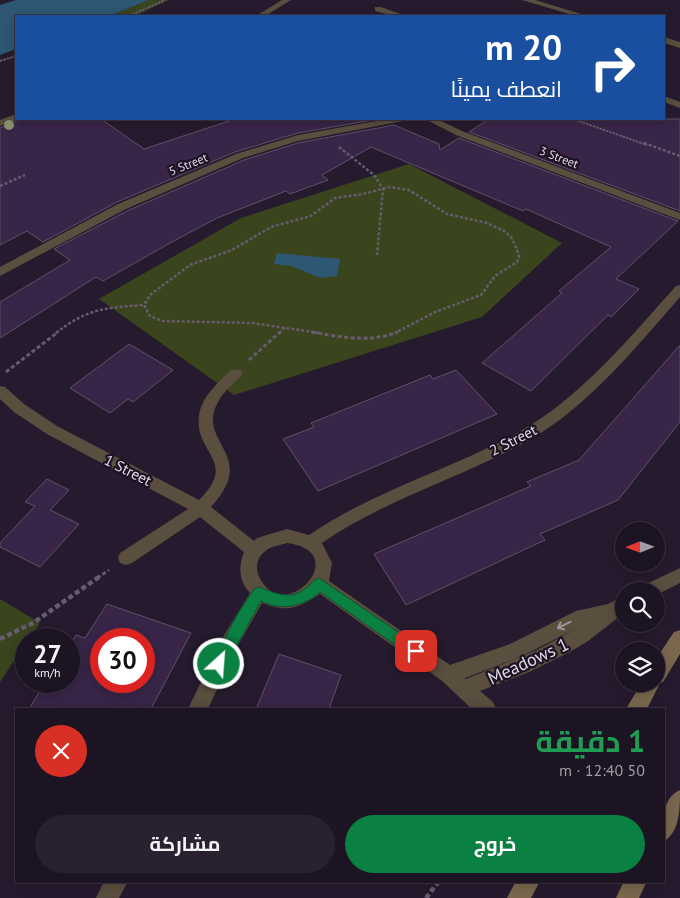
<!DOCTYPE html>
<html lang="ar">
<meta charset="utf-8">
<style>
body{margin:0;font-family:"PT Sans",Cairo,sans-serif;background:#29212f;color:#f1f3f6;direction:rtl;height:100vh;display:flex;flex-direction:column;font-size:19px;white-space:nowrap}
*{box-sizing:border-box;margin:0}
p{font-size:16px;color:#a09ea5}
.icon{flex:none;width:28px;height:28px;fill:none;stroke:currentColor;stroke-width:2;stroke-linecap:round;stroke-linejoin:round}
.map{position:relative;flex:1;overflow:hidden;direction:ltr}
.side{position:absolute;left:15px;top:708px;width:650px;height:175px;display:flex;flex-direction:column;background:#1c1422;border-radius:0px;box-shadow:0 2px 12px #0003,0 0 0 1px #3a3340;direction:rtl}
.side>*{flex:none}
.guide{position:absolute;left:15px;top:15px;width:650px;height:105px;border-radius:0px;box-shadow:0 2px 12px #0003,0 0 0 1px #3a3340;direction:rtl;background:#1a4fa0;color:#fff;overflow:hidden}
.needle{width:32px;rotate:269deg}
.tools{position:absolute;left:615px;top:522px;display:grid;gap:10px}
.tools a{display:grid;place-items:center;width:50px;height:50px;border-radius:50%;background:#1c1422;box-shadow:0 2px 12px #0003,0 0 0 1px #3a3340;font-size:25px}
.speed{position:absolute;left:15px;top:628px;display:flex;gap:10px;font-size:25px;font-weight:700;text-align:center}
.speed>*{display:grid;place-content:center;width:65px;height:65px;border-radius:50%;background:#1c1422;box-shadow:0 2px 12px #0003,0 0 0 1px #3a3340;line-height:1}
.speed small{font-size:12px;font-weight:400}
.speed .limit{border:8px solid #d22;background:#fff;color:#111}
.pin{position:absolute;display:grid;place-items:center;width:42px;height:42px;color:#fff;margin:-21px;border-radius:10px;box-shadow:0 2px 8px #0006}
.me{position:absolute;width:55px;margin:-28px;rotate:26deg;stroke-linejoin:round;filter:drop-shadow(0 0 4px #0008)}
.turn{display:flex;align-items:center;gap:18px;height:105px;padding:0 20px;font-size:22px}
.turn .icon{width:65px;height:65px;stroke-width:2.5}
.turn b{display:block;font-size:35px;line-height:42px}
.round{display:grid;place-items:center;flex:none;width:52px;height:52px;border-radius:26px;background:#29212f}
.overview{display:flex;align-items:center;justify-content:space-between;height:85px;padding:0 20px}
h1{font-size:30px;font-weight:700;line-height:38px;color:#1e9e55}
.action{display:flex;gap:10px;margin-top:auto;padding:10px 20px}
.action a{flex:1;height:58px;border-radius:30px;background:#0b8043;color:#fff;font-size:20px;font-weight:700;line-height:58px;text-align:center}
.action a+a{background:#29212f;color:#f1f3f6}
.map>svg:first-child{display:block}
.green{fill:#3a441d}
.water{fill:#2d5773}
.building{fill:#392548;stroke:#5e5167;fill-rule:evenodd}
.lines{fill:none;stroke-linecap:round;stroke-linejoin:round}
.path-far3{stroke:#665c6d;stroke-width:2;stroke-dasharray:2.5 1;stroke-linecap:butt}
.path-far2{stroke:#665c6d;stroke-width:2.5;stroke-dasharray:3 2;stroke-linecap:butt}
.path-far1{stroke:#665c6d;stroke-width:3;stroke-dasharray:4 2.5;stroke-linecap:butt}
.path{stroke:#665c6d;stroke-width:4.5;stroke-dasharray:5 3;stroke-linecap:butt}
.minor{fill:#5a4e3e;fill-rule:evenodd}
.secondary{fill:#7a674e;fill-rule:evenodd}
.tree{fill:#888f6f}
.oneway{stroke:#9d9492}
.route{fill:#0b8043;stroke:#07532c}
.labels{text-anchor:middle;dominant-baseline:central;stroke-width:4.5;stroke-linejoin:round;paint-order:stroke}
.far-street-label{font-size:12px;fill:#e0d9e6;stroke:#1c1224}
.street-label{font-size:15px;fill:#e0d9e6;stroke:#1c1224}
.near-street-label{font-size:18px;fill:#e0d9e6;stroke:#1c1224}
</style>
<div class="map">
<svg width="680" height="898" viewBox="0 0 680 898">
<rect width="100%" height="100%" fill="#261b2e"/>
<g class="green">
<path d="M149 0H169L135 16H109Z"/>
<path d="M409 164 562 243 482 317 234 395 99 299 241 218Z"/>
<path d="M0 599 40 623 29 639H26V643L0 682Z"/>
</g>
<g class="water">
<path d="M16 0H149L109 16H16V49L0 55V5Z"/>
<path d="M277 253 340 259 337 276 321 278 291 266 274 264Z"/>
</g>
<g class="building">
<path d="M21 119H101L144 149 235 119H379L298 133 235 152 117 202 43 242 27 231 0 245V128Z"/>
<path d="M489 119H680V211L469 132Z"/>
<path d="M394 125 439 144 440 150 459 138 678 221 616 279 639 289 611 317 608 315 531 391 482 363 562 293 559 291 611 247 526 209 523 211 371 147 322 175 328 180 290 194 286 191 217 218 170 243 103 281 96 277 0 338V302L70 260 54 249 127 211 244 160 298 143Z"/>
<path d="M129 344 173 370 133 402 128 399 110 413 70 388Z"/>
<path d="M680 345V422L618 500 540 534 545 540 406 605 374 554 531 486 527 482 579 460Z"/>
<path d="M456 370 497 414 318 491 283 439 314 427 311 423 430 375 433 379Z"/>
<path d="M47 479 69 490 50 510 79 524 40 567 0 547V543L35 506 25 502Z"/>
<path d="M107 604 191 633 151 709H29L46 681H69V646L76 635 85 638ZM101 639H144V681H101Z"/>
<path d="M279 654 341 675 329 709H256Z"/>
</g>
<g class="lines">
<g class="path-far3">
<path d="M129 16 165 0"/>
<path d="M0 61 16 56"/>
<path d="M573 119 647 145"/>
</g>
<g class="path-far2">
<path d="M644 143 680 156"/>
<path d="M339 147 374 175 383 189 377 255"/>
<path d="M0 186 25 175"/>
<path d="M56 333C88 308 105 308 144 305"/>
<path d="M279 333 286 326"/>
<path d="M319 333 252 323 162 321 150 316 144 305 150 295 190 265 232 250 271 227 311 216 335 198 363 194 390 187 409 190 447 214 487 223 504 231 511 237 516 247 519 256 517 262 495 276 481 295 435 312 395 333"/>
</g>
<g class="path-far1">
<path d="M312 332C340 337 371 343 398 332"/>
<path d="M249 360 280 332"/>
<path d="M6 372 58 332"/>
<path d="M97 578 109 570"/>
</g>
<g class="path">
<path d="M0 639 33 623 99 577"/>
<path d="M426 898 439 881"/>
</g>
<g class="minor">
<path d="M282 0H291L265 16H256Z"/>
<path d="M522 0H535L588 16H576Z"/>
<path d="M375 7H381L406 16H394L375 11Z"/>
<path d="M664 37 680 42V48L664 43Z"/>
<path d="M664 96 680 102V108L664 102Z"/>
<path d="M16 114V119H19L0 126V120Z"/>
<path d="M388 119H405L403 121 298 141 243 158 126 209 0 276V267L118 204 236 154 298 135Z"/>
<path d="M425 119H437L462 131 680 213V220L456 135Z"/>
<path d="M680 285V297C636 347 593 401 536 436 467 477 388 497 322 543L332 563 329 581 450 665 510 644 576 611 608 604 624 596V613L588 641 570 652 529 672 480 691 493 702 496 709H472L441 680 320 594C298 608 288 613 262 603L233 654 208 709H188L220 642 250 593C239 582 238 566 244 552L200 517 132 563 126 565 120 563 118 558 120 553 188 509 47 434 14 412 0 399V386L5 387 24 404 57 426 199 500C239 460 194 454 199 416 201 397 218 383 231 370H241L243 373 241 376C233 384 223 392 218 402 195 443 260 454 211 507L254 541 257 538 287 529 309 535C376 489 454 469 524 429 584 394 630 337 676 286ZM287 543C349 551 295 615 267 588 255 576 252 559 268 549 273 546 281 545 287 543ZM577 628 537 650 466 679 465 678 522 656Z"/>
<path d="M680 568V583L656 595V591H639L642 586Z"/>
<path d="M104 881H128L119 898H96Z"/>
</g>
<g class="secondary">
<path d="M680 630V654L663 682 660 683 647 709H626L641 684H656V659L674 632Z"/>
<path d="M680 790C680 808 680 832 664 841 663 823 661 798 680 790Z"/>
<path d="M516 881H540L531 898H507Z"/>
<path d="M624 881H647L639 898H616Z"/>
</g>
</g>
<circle class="tree" cx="9" cy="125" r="5"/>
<defs><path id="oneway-shaft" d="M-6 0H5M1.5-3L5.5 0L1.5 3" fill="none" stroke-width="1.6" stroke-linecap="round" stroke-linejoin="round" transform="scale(1.25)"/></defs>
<use class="oneway" href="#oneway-shaft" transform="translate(564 625) rotate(154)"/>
<path class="route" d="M319 578 420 647 422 651 420 656 416 658 411 656 320 592C304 607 280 611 261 601L224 669 219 671 214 669 212 664 214 660 237 615 254 589 259 587C275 593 290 601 306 588 311 584 313 580 319 578Z"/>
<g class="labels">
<g class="far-street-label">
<text transform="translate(559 157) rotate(21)">3 Street</text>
<text transform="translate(188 164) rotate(-22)">5 Street</text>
</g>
<g class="street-label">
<text transform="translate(513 440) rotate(-27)">2 Street</text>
<text transform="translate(128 470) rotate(27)">1 Street</text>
</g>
<g class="near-street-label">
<text transform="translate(528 661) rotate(-25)">Meadows 1</text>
</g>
</g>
</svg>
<div class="tools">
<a><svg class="needle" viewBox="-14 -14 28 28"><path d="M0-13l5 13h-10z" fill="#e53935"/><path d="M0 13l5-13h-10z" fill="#a09ea5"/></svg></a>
<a><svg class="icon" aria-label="search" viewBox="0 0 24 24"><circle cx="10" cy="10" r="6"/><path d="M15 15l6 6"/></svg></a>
<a><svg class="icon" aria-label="layers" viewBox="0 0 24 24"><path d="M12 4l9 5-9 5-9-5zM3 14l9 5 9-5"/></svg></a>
</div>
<div class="speed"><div>27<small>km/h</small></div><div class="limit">30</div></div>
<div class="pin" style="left:416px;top:651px;background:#d93025"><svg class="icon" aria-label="arrive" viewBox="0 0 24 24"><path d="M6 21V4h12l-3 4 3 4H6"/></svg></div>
<svg class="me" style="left:219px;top:664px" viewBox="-20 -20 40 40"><circle r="17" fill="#0b8043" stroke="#fff" stroke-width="3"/><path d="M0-11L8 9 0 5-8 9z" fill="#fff"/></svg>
<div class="guide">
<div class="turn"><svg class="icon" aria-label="right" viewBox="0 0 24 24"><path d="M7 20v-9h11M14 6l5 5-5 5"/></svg><div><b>20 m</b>انعطف يمينًا</div></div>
</div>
<section class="side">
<div class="overview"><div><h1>1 دقيقة</h1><p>50 m · 12:40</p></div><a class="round" style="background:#d93025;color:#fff"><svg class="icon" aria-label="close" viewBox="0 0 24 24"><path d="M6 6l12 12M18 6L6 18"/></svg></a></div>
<div class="action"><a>خروج</a><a>مشاركة</a></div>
</section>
</div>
